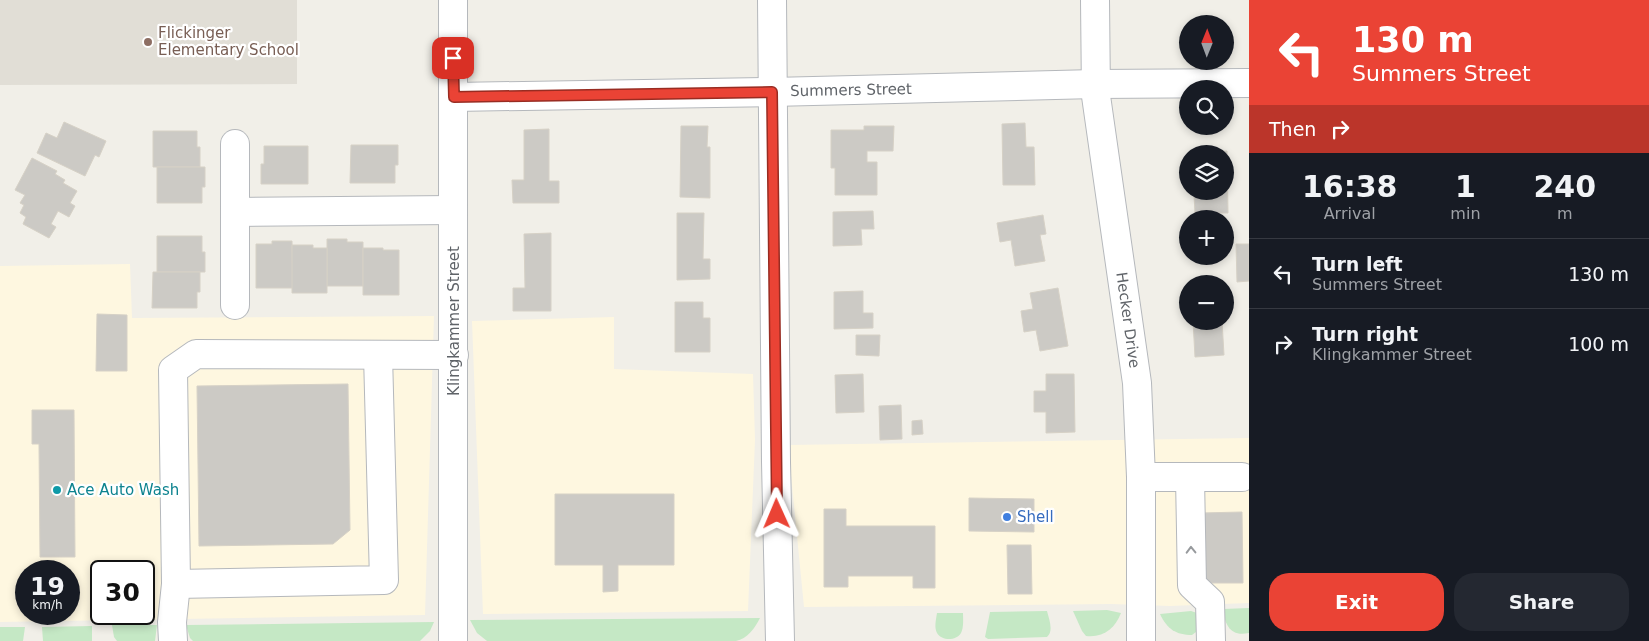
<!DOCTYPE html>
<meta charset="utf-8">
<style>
body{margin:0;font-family:"DejaVu Sans",sans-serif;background:#242831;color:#f1f3f6;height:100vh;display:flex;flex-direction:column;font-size:19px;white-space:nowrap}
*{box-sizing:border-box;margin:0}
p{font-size:16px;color:#9ea1a6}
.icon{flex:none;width:28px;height:28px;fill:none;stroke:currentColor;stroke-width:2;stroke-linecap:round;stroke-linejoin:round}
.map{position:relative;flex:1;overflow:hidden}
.drawer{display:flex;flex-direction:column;background:#171b24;width:400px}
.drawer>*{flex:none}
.guide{background:#ea4335;color:#fff;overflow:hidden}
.needle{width:32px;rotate:1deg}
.tools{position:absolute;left:1179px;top:15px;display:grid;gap:10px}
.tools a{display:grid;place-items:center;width:55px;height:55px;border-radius:50%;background:#171b24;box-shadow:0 2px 8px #0003;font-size:25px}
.speed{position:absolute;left:15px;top:560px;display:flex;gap:10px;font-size:25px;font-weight:700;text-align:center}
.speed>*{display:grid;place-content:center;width:65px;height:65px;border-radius:50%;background:#171b24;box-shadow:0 2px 8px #0003;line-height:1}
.speed small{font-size:12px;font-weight:400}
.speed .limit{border:2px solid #111;border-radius:8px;background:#fff;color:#111}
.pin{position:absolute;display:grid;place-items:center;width:42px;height:42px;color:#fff;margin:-21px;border-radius:10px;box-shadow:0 2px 8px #0006}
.me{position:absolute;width:55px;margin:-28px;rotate:359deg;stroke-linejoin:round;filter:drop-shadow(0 0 4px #0008)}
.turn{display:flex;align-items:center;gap:18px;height:105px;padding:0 20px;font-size:22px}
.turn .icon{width:65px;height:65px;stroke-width:2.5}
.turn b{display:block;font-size:35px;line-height:42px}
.then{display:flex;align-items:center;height:48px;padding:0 20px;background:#0003;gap:10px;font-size:19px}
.eta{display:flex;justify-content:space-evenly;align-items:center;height:85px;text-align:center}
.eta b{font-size:30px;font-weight:800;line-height:35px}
.action{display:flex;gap:10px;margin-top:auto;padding:10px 20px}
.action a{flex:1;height:58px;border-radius:20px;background:#ea4335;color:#fff;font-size:20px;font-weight:800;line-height:58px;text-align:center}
.action a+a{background:#242831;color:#f1f3f6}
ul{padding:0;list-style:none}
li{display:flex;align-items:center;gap:15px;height:70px;padding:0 20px;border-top:1px solid #363941}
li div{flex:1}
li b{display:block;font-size:19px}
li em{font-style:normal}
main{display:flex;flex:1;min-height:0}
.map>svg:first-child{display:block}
.commercial{fill:#fef7e0;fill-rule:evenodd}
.education{fill:#e1ded6}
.green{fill:#c5e8c5}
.building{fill:#cccac5;stroke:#d6d1c6}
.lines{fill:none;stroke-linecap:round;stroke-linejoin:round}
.minor-casing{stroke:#b5b8bc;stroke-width:30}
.minor{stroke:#fff;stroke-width:28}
.oneway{stroke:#979a9d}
.route-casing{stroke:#982c22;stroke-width:12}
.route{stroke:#ea4335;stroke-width:9}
.education-dot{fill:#8d6e63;stroke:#fff;stroke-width:2}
.culture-dot{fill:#0f9aa8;stroke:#fff;stroke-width:2}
.shop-dot{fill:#3f7fe0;stroke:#fff;stroke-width:2}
.labels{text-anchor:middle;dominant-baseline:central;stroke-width:4.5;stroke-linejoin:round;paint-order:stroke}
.education-label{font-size:15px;fill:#785e54;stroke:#fff;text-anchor:start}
.street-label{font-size:15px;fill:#5f6368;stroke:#fff}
.culture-label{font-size:15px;fill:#0d838f;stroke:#fff;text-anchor:start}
.shop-label{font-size:15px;fill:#366cbe;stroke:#fff;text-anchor:start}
</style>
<main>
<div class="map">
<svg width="1249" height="641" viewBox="0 0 1249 641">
<rect width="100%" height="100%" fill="#f1efe8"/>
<g class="commercial">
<path d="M130 264 132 318 434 316 425 615 0 622V266ZM26 571H69V614H26ZM101 571H144V614H101Z"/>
<path d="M614 317V369L753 374 755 440 748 611 483 614 472 321Z"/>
<path d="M1249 438V603L1170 606 1111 604 804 607 788 445Z"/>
</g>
<path class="education" d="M0 0H297V84L0 85Z"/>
<g class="green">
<path d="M1249 608V633C1230 637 1225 625 1223 609Z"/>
<path d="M1107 610 1121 613C1115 628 1104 638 1086 636L1082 631 1073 611Z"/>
<path d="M1047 611C1049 619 1054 631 1047 637L988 639 985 637 990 612Z"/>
<path d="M1191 611 1203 615 1196 632 1192 635C1176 635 1167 629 1160 614Z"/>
<path d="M937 613H963C963 619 964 627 961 633 956 641 942 641 937 633 934 627 936 620 937 613Z"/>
<path d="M760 618C755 628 747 639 736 641H487L477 633 470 620Z"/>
<path d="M434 622 430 631 420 641H193L190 638 186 625Z"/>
<path d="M112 625H157L155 641H117L114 637Z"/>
<path d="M92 626V641H43L42 627Z"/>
<path d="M0 627H25L23 641H0Z"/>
</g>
<g class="building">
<path d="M64 122 106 141 99 157 95 155 85 176 37 153 46 133 57 138Z"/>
<path d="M1025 123 1026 147H1034L1035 185H1003L1002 124Z"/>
<path d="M681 126H708L707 147H710V198L680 197Z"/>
<path d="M864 126H894L893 151H867V162H877V195H835V168H831V130H864Z"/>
<path d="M549 129V181H559V203H513L512 180H524V130Z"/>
<path d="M153 131H197V147H200V167H153Z"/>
<path d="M351 145H398V165H395V183H350Z"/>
<path d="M264 146H308V184H261V164H264Z"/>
<path d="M1227 151 1228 213H1195L1194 195H1202V191H1225V154H1201V152Z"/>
<path d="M32 158 57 171 55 174 65 180 63 183 77 191 70 203 75 206 69 217 58 211 51 224 56 227 49 238 23 224 26 217 20 213 24 205 20 203 25 195 15 190Z"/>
<path d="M157 167H205V187H202V203H157Z"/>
<path d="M873 211 874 229H861L862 245 833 246V212Z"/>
<path d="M677 213H704L703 259H710V279L677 280Z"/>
<path d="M1043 215 1046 234 1040 235 1045 261 1015 266 1011 240 1000 242 997 223Z"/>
<path d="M551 233V311H513V288H525L524 234Z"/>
<path d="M157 236H202V252H205V272H157Z"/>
<path d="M327 239H347V242H363V286H327Z"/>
<path d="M272 241H292L293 288H256V244H272Z"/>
<path d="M1236 244H1249V281L1237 282Z"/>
<path d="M292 245H313V248H327V293H292Z"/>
<path d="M363 248H383V250H399V295H363Z"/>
<path d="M153 272H200V292H197V308H152Z"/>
<path d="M1058 288 1068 346 1040 351 1036 330 1024 332 1021 311 1033 309 1030 293Z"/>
<path d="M863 291V313H873V328L834 329V292Z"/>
<path d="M675 302H703V318H710V352H675Z"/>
<path d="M97 314 127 315V371H96Z"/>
<path d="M1193 321H1222L1224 355 1195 357Z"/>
<path d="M856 335H880L879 356 856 355Z"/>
<path d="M863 374 864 412 836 413 835 375Z"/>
<path d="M1046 374H1074L1075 432 1046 433V412H1034V391H1046Z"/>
<path d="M348 384 350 530 333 544 199 546 197 386Z"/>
<path d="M901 405 902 439 880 440 879 406Z"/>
<path d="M32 410H74L75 557H40L39 444H32Z"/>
<path d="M922 420 923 434 912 435V421Z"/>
<path d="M555 494H674V565H618V591L603 592V565H555Z"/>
<path d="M969 498 1034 499V532L969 531Z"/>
<path d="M824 509H846V526H935V588H913V576H848V587H824Z"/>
<path d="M1242 512 1243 583H1201V513Z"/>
<path d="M1007 545H1031L1032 594H1008Z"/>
</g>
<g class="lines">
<defs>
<g id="minor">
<path d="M453 0V641"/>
<path d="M772 0 776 462 780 641"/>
<path d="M1095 0 1096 96 1137 383 1141 477V641"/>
<path d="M454 97 772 92 1095 84 1249 83"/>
<path d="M235 144V305"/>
<path d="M235 212 453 210"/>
<path d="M1141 477H1242"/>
<path d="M1190 477 1192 585 1210 602 1211 641"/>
<path d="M176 584 384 580 378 355"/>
<path d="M173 641 172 622 176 584 173 370 196 354 454 355"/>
</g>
</defs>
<use href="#minor" class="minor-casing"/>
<use href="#minor" class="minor"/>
</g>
<defs><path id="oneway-chevron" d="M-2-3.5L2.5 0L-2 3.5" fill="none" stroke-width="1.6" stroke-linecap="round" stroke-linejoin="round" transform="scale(1.25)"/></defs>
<use class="oneway" href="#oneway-chevron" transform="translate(1191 550) rotate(-91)"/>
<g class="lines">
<defs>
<path id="route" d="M453 58 454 97 772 92 777 514"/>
</defs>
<use href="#route" class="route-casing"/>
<use href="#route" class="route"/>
</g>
<circle class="education-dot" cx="148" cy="42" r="5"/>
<circle class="culture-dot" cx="57" cy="490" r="5"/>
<circle class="shop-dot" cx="1007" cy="517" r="5"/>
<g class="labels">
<g class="education-label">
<text x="158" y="33">Flickinger<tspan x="158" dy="17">Elementary School</tspan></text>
</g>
<g class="street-label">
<text transform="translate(851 90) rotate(-1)">Summers Street</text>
<text transform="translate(1128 320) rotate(82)">Hecker Drive</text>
<text transform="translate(454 321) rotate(-90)">Klingkammer Street</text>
</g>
<g class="culture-label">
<text x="67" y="490">Ace Auto Wash</text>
</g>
<g class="shop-label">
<text x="1017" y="517">Shell</text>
</g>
</g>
</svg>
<div class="tools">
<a><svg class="needle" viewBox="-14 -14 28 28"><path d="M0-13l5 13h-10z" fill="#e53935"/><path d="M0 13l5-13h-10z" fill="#9ea1a6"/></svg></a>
<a><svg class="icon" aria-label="search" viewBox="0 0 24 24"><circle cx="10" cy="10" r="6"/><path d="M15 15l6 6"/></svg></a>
<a><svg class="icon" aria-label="layers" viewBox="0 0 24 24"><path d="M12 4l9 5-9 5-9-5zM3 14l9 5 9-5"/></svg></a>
<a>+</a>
<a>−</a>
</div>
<div class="speed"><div>19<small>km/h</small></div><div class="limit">30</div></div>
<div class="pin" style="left:453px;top:58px;background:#d93025"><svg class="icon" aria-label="arrive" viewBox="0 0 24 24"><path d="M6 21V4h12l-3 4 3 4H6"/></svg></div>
<svg class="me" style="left:777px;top:514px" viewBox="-20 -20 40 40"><path d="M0-17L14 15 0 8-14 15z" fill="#ea4335" stroke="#fff" stroke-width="4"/></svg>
</div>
<section class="drawer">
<div class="guide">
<div class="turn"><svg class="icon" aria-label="left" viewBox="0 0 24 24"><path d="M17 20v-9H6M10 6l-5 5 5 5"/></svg><div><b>130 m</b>Summers Street</div></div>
<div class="then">Then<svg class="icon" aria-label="right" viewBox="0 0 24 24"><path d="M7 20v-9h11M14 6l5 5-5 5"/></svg></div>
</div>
<div class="eta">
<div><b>16:38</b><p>Arrival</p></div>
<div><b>1</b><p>min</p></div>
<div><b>240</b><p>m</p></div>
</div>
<ul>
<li><svg class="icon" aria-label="left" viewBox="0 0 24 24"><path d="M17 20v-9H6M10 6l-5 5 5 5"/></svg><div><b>Turn left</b><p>Summers Street</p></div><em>130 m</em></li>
<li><svg class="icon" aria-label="right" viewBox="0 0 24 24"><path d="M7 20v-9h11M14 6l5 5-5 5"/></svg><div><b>Turn right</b><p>Klingkammer Street</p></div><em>100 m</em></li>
</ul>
<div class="action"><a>Exit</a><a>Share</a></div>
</section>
</main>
